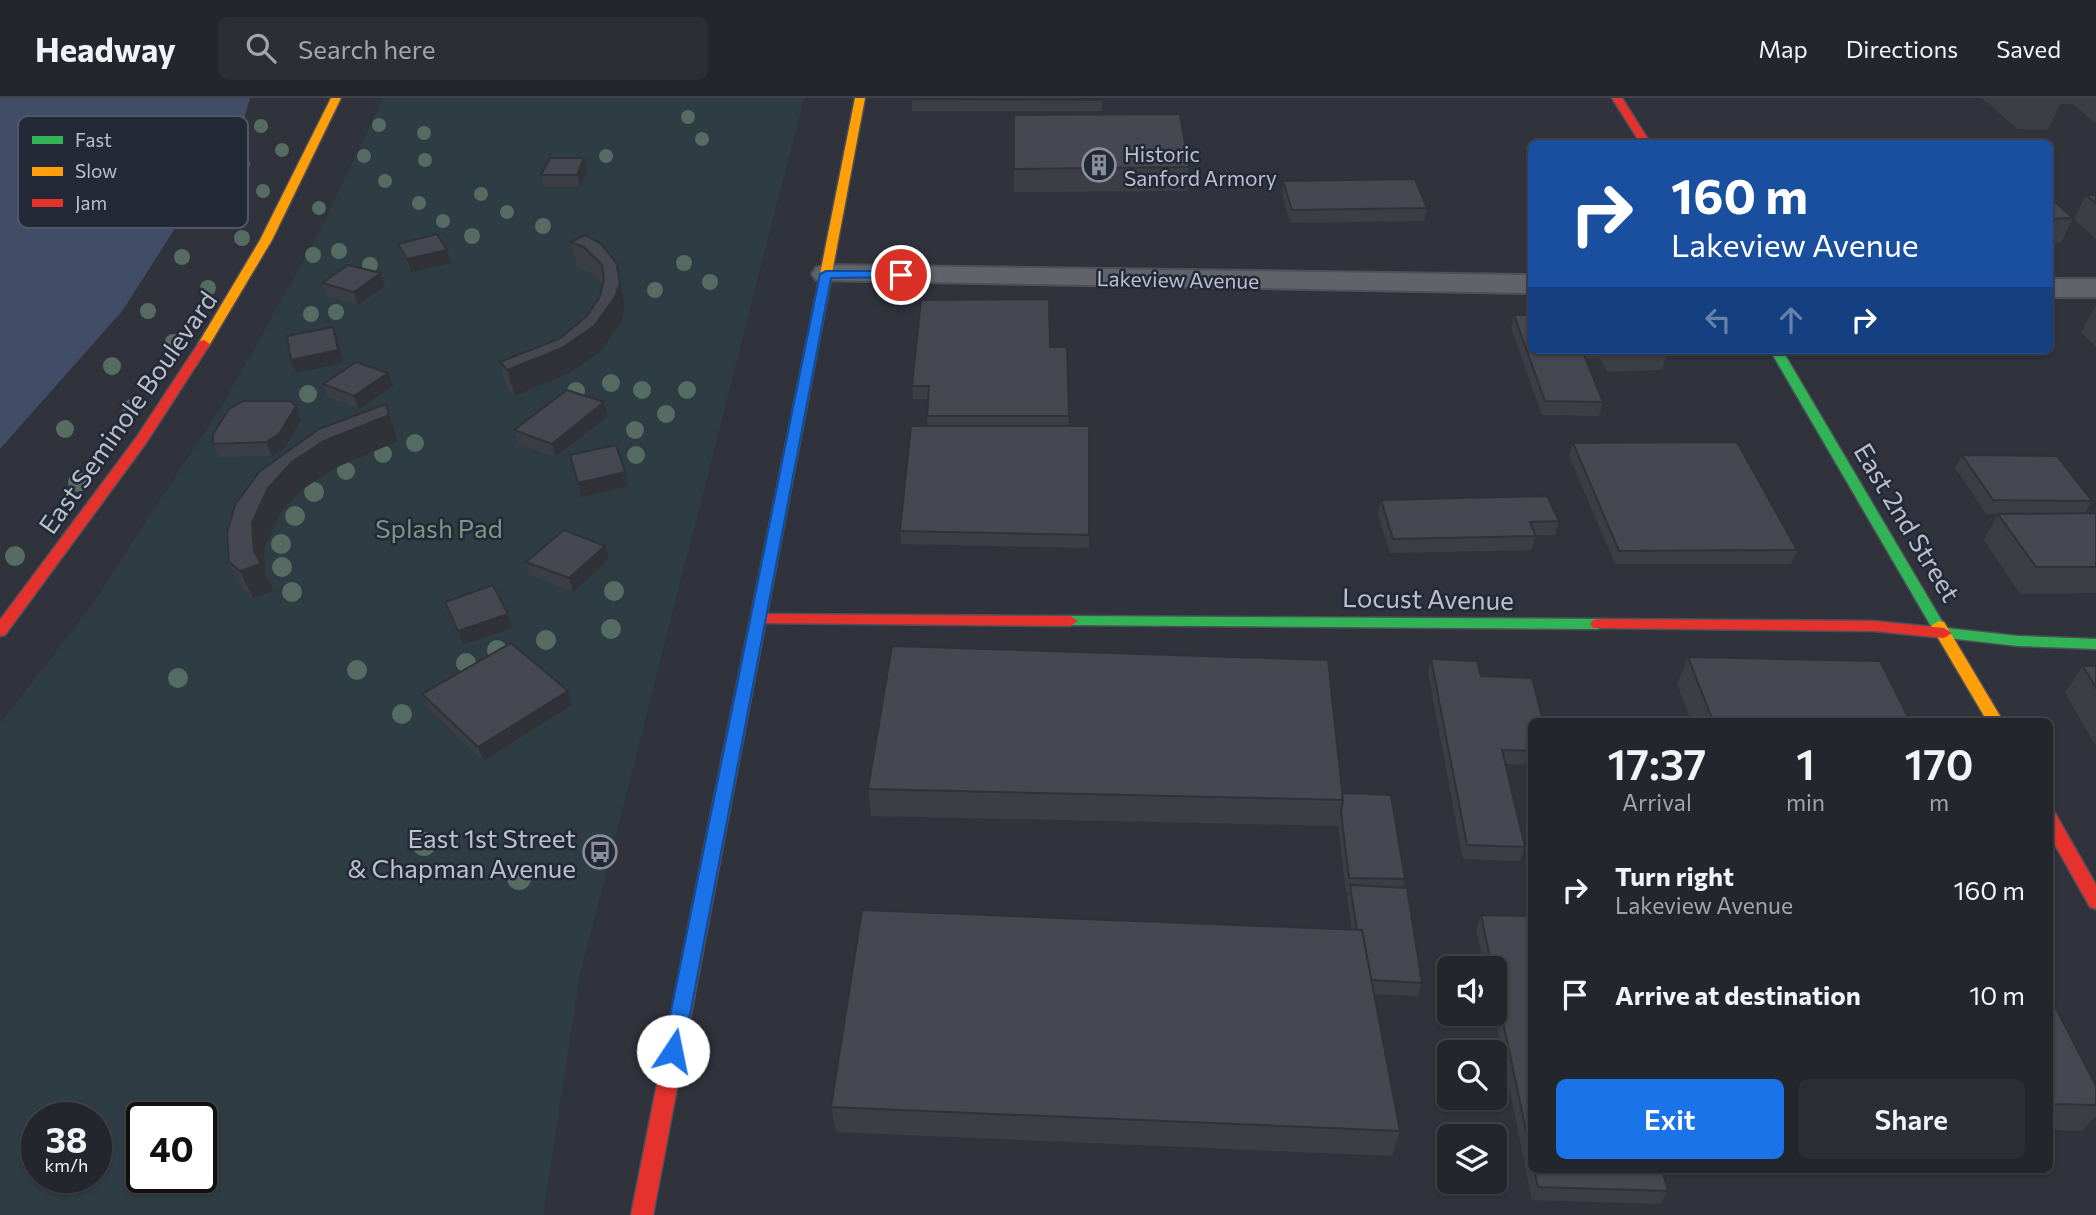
<!DOCTYPE html>
<style>
body{margin:0;font-family:Commissioner,sans-serif;background:#2c2e35;color:#f1f3f6;height:100vh;display:flex;flex-direction:column;font-size:26px;white-space:nowrap}
*{box-sizing:border-box;margin:0}
p{font-size:23px;color:#a3a5aa}
.icon{flex:none;width:38px;height:38px;fill:none;stroke:currentColor;stroke-width:2;stroke-linecap:round;stroke-linejoin:round}
.map{position:relative;flex:1;overflow:hidden}
.drawer{position:absolute;left:1528px;top:620px;width:525px;height:455px;display:flex;flex-direction:column;background:#24262d;border-radius:10px;box-shadow:0 2px 5px #0004,0 0 0 2px #414349}
.drawer>*{flex:none}
.hud{position:absolute;left:1528px;top:42px;width:525px;height:214px;border-radius:10px;box-shadow:0 2px 5px #0004,0 0 0 2px #414349;background:#1a4fa0;color:#fff;overflow:hidden}
.controls{position:absolute;left:1437px;top:858px;display:grid;gap:14px}
.controls a{display:grid;place-items:center;width:70px;height:70px;border-radius:10px;background:#24262d;box-shadow:0 2px 5px #0004,0 0 0 2px #414349;font-size:35px}
.speed{position:absolute;left:21px;top:1004px;display:flex;gap:14px;font-size:35px;font-weight:700;text-align:center}
.speed>*{display:grid;place-content:center;width:91px;height:91px;border-radius:50%;background:#24262d;box-shadow:0 2px 5px #0004,0 0 0 2px #414349;line-height:1}
.speed small{font-size:18px;font-weight:400}
.speed .limit{border:4px solid #111;border-radius:10px;background:#fff;color:#111}
.pin{position:absolute;display:grid;place-items:center;width:60px;height:60px;color:#fff;margin:-30px;border:4px solid #fff;border-radius:50%;box-shadow:0 2px 7px #0007}
.me{position:absolute;width:77px;margin:-38px;rotate:11deg;stroke-linejoin:round;filter:drop-shadow(0 0 5px #0008)}
.turn{display:flex;align-items:center;gap:24px;height:147px;padding:0 28px;font-size:32px}
.turn .icon{width:91px;height:91px;stroke-width:2.5}
.turn b{display:block;font-size:49px;line-height:60px}
.lanes{display:flex;align-items:center;height:66px;padding:0 28px;background:#0003;justify-content:center;gap:35px;direction:ltr}
.lanes .off{opacity:.35}
.eta{display:flex;justify-content:space-evenly;align-items:center;height:119px;text-align:center}
.eta b{font-size:42px;font-weight:600;line-height:49px}
.primary-button{display:flex;gap:14px;margin-top:auto;padding:14px 28px}
.primary-button a{flex:1;height:80px;border-radius:10px;background:#1a73e8;color:#fff;font-size:28px;font-weight:600;line-height:80px;text-align:center}
.primary-button a+a{background:#2c2e35;color:#f1f3f6}
ul{padding:0;list-style:none}
li{display:flex;align-items:center;gap:21px;height:105px;padding:0 28px}
li div{flex:1}
li b{display:block;font-size:26px}
li em{font-style:normal}
header{display:flex;align-items:center;gap:42px;box-sizing:border-box;height:98px;padding:0 35px;background:#24262d;border-bottom:2px solid #414349}
header strong{font-size:33px}
nav{display:flex;gap:38px;margin-inline-start:auto;font-size:24px}
.search{width:490px;height:63px;background:#2c2e35;display:flex;align-items:center;gap:18px;box-sizing:border-box;padding:0 24px;border-radius:10px;color:#a3a5aa;font-size:26px}
.map>svg:first-child{display:block}
.green{fill:#2d3d43;fill-rule:evenodd}
.water{fill:#414c67}
.lines{fill:none;stroke-linecap:round;stroke-linejoin:round}
.street-casing{stroke:#4e5056;stroke-width:4}
.fast-casing{stroke:#4e5059;stroke-width:3}
.slow-casing{stroke:#4e5059;stroke-width:3}
.jam-casing{stroke:#4e5059;stroke-width:3}
.street{fill:#60636a;fill-rule:evenodd}
.fast{fill:#30b455;fill-rule:evenodd}
.slow{fill:#ff9f0a;fill-rule:evenodd}
.jam{fill:#e5322d;fill-rule:evenodd}
.tree{fill:#566c62}
.wall{fill:#3b3e45}
.shaded-wall{fill:#303238}
.building{fill:#454850;stroke:#303238;stroke-width:2}
.route{fill:#1a73e8;stroke:#114b97;stroke-width:2}
.labels{text-anchor:middle;dominant-baseline:central;stroke-width:5;stroke-linejoin:round;paint-order:stroke}
.far-poi-label{font-size:21px;fill:#bcc0cc;stroke:#232937;text-anchor:start}
.far-street-label{font-size:21px;fill:#bcc0cc;stroke:#232937}
.street-label{font-size:26px;fill:#bcc0cc;stroke:#232937}
.park-label{font-size:26px;fill:#759a82;stroke:#232937}
.poi-label{font-size:26px;fill:#bcc0cc;stroke:#232937;text-anchor:end}
.key{fill:#232937;stroke:#515664;stroke-width:2}
.key-label{font-size:19px;fill:#bcc0cc}
</style>
<header>
<strong>Headway</strong>
<div class="search"><svg class="icon" aria-label="search" viewBox="0 0 24 24"><circle cx="10" cy="10" r="6"/><path d="M15 15l6 6"/></svg>Search here</div>
<nav><a>Map</a><a>Directions</a><a>Saved</a></nav>
</header>
<div class="map">
<svg width="2096" height="1117" viewBox="0 0 2096 1117">
<rect width="100%" height="100%" fill="#30333c"/>
<path class="green" d="M383 0H804L579 881 543 1117H0V626L91 508 228 298 322 129ZM37 1020H96V1080H37ZM142 1020H201V1080H142Z"/>
<path class="water" d="M0 0H250L244 22 123 212 0 351Z"/>
<g class="lines">
<defs>
<g id="street">
<path d="M826 167 1531 177V195L816 182 812 176 816 170Z"/>
<rect x="2049" y="181" width="47" height="18"/>
</g>
<g id="fast">
<path d="M819 208 825 212 729 715 726 720H714L711 715 813 212Z"/>
<path d="M1770 252H1782L1946 530 2018 538 2096 541V551L2018 548 1939 539 1938 533 1931 528Z"/>
<path d="M1070 518 1598 521 1606 526 1598 531 1065 527 1062 523Z"/>
</g>
<g id="slow">
<path d="M331 0H341L272 142 210 246 208 249H200L198 246 260 142Z"/>
<path d="M855 0H865L825 212 819 216 813 212Z"/>
<path d="M1939 523 1944 524 2003 623H1987L1931 528Z"/>
</g>
<g id="jam">
<path d="M1612 0H1622L1651 46H1641Z"/>
<path d="M204 242 210 246 146 345 5 537 0 538V522L136 340 200 243Z"/>
<path d="M759 516 1070 518 1078 523 1070 528 754 525 751 521Z"/>
<path d="M1598 521 1874 523 1944 530 1952 535 1944 540 1874 533 1593 530 1590 526 1593 522Z"/>
<path d="M720 708 726 710 729 715 653 1117H631L711 715 714 710Z"/>
<path d="M2049 713 2055 715 2096 787V811L2090 809 2049 736Z"/>
</g>
</defs>
<use href="#street" class="street-casing"/>
<use href="#fast" class="fast-casing"/>
<use href="#slow" class="slow-casing"/>
<use href="#jam" class="jam-casing"/>
<use href="#street" class="street"/>
<use href="#fast" class="fast"/>
<use href="#slow" class="slow"/>
<use href="#jam" class="jam"/>
</g>
<g class="tree">
<circle cx="688" cy="19" r="7"/>
<circle cx="379" cy="27" r="7"/>
<circle cx="261" cy="28" r="7"/>
<circle cx="424" cy="35" r="7"/>
<circle cx="702" cy="41" r="7"/>
<circle cx="282" cy="52" r="7"/>
<circle cx="364" cy="58" r="7"/>
<circle cx="606" cy="58" r="7"/>
<circle cx="425" cy="62" r="7"/>
<circle cx="243" cy="66" r="7"/>
<circle cx="385" cy="83" r="7"/>
<circle cx="263" cy="93" r="7"/>
<circle cx="481" cy="96" r="7"/>
<circle cx="419" cy="105" r="7"/>
<circle cx="319" cy="110" r="7"/>
<circle cx="507" cy="114" r="7"/>
<circle cx="443" cy="123" r="7"/>
<circle cx="543" cy="128" r="8"/>
<circle cx="472" cy="138" r="8"/>
<circle cx="242" cy="140" r="8"/>
<circle cx="339" cy="153" r="8"/>
<circle cx="313" cy="157" r="8"/>
<circle cx="182" cy="159" r="8"/>
<circle cx="684" cy="165" r="8"/>
<circle cx="370" cy="167" r="8"/>
<circle cx="710" cy="184" r="8"/>
<circle cx="208" cy="190" r="8"/>
<circle cx="655" cy="192" r="8"/>
<circle cx="148" cy="213" r="8"/>
<circle cx="336" cy="214" r="8"/>
<circle cx="311" cy="216" r="8"/>
<circle cx="173" cy="244" r="8"/>
<circle cx="112" cy="268" r="9"/>
<circle cx="611" cy="285" r="9"/>
<circle cx="642" cy="292" r="9"/>
<circle cx="687" cy="292" r="9"/>
<circle cx="576" cy="293" r="9"/>
<circle cx="308" cy="296" r="9"/>
<circle cx="132" cy="310" r="9"/>
<circle cx="666" cy="316" r="9"/>
<circle cx="65" cy="331" r="9"/>
<circle cx="635" cy="332" r="9"/>
<circle cx="415" cy="345" r="9"/>
<circle cx="383" cy="356" r="9"/>
<circle cx="636" cy="357" r="9"/>
<circle cx="346" cy="373" r="9"/>
<circle cx="78" cy="384" r="10"/>
<circle cx="314" cy="394" r="10"/>
<circle cx="295" cy="418" r="10"/>
<circle cx="281" cy="446" r="10"/>
<circle cx="15" cy="458" r="10"/>
<circle cx="282" cy="469" r="10"/>
<circle cx="614" cy="493" r="10"/>
<circle cx="292" cy="494" r="10"/>
<circle cx="611" cy="531" r="10"/>
<circle cx="546" cy="542" r="10"/>
<circle cx="497" cy="552" r="10"/>
<circle cx="466" cy="565" r="10"/>
<circle cx="357" cy="572" r="10"/>
<circle cx="178" cy="580" r="10"/>
<circle cx="402" cy="616" r="10"/>
<circle cx="424" cy="746" r="12"/>
<circle cx="519" cy="780" r="12"/>
</g>
<g class="wall">
<rect x="912" y="0" width="190" height="13"/>
<path d="M1982 0H2096V26L2073 6H2060L2048 32 2017 31Z"/>
<path d="M1014 17 1189 69 1187 93 1014 94Z"/>
<path d="M584 60 587 73 580 89H544L541 77Z"/>
<path d="M1283 83 1427 110 1424 123 1290 125 1282 95Z"/>
<path d="M2086 97H2096V141L2074 121Z"/>
<path d="M2049 99 2073 120 2061 145H2049Z"/>
<path d="M585 137 625 210 621 224 600 254 569 275 515 298 507 290 500 264 559 241 587 218 600 198 603 187 590 174 577 169 571 144Z"/>
<path d="M398 146 451 165 411 174 402 158Z"/>
<path d="M322 185 385 188 358 207 327 198Z"/>
<path d="M2095 209H2096V249L2081 234Z"/>
<path d="M1514 217 1531 252H1668L1662 272 1607 274 1600 260 1586 261 1603 304 1599 318 1542 317 1511 230Z"/>
<path d="M1050 249H1067L1069 328 1089 437V450L901 446 900 433 927 328V318L928 301H913L912 288Z"/>
<path d="M323 286 393 288 359 311 328 299Z"/>
<path d="M604 304 608 318 555 359 518 346 514 332Z"/>
<path d="M386 306 398 343 335 370 303 391 279 417 264 451 266 477 274 493 253 500 242 491 229 464Z"/>
<path d="M301 322 285 350 272 358 219 359 213 346Z"/>
<path d="M1573 345 1797 452 1791 466H1615L1569 358Z"/>
<path d="M1962 357 2092 403 2085 415H2096V495L2020 496 1984 442 1998 416H1986L1955 370Z"/>
<path d="M1381 402 1559 423 1555 437H1535L1532 452 1390 455 1378 416Z"/>
<path d="M609 461 573 494 530 477 526 464Z"/>
<path d="M445 504 508 516 512 530 463 547Z"/>
<path d="M1688 559 1910 623H1691L1677 586Z"/>
<path d="M1431 561 1481 578 1531 623V667L1506 666 1525 749 1520 763 1463 761 1428 575Z"/>
<path d="M2083 568H2096V648L2065 595Z"/>
<path d="M422 596 572 607 483 663 428 610Z"/>
<path d="M868 691 1342 695 1405 781 1403 790 1422 885 1418 898 1374 896 1400 1033 1392 1058 836 1034 831 1009 1352 832 1347 801 1348 794H1346L1338 728 871 718Z"/>
<path d="M1481 817 1531 818V1071H1662L1668 1093 1660 1106 1532 1102 1494 915V870H1485L1476 831Z"/>
<path d="M2049 897 2096 988V1018L2082 1033 2049 1032Z"/>
</g>
<g class="shaded-wall">
<path d="M584 60 587 73 580 89 577 77Z"/>
<path d="M447 152 451 165 411 174 407 161Z"/>
<path d="M616 164 625 210 621 224 600 254 569 275 515 298 507 272 594 228Z"/>
<path d="M381 175 385 188 358 207 354 194Z"/>
<path d="M333 229 338 242 343 265 296 275 291 262Z"/>
<path d="M388 275 393 288 359 311 354 298Z"/>
<path d="M604 304 608 318 555 359 552 346Z"/>
<path d="M386 306 398 343 335 370 303 391 279 417 264 451 266 477 274 493 253 500 240 473 254 453 252 425 268 390 292 364 324 343Z"/>
<path d="M296 308 301 322 285 350 272 358 266 344Z"/>
<path d="M625 374 628 388 581 399 578 385Z"/>
<path d="M605 448 609 461 573 494 569 480Z"/>
<path d="M508 516 512 530 463 547 458 533Z"/>
<path d="M568 593 572 607 483 663 478 649Z"/>
</g>
<g class="building">
<path d="M912 0H1102V2L912 1Z"/>
<path d="M1180 16 1189 69 1014 71V17Z"/>
<path d="M550 60H584L577 77H541Z"/>
<path d="M1415 81 1427 110 1292 112 1283 83Z"/>
<path d="M2086 97H2096V105Z"/>
<path d="M2049 99 2073 120 2049 121Z"/>
<path d="M437 136 447 152 407 161 398 146Z"/>
<path d="M585 137 601 146 616 164 620 184 615 199 594 228 562 250 507 272 500 264 559 241 587 218 600 198 604 181 602 167 584 149 571 144Z"/>
<path d="M348 167 381 175 354 194 322 185Z"/>
<path d="M1049 201 1050 249H1067L1069 318H927L929 288H912L921 202Z"/>
<path d="M1514 217H1531V252H1582L1603 304 1545 303Z"/>
<path d="M333 229 338 252 291 262 287 238Z"/>
<path d="M356 264 388 275 354 298 323 286Z"/>
<path d="M567 292 604 304 552 346 514 332Z"/>
<path d="M243 303H291L296 308 279 336 266 344 213 346V336L229 311Z"/>
<path d="M386 306 389 317 324 343 292 364 268 390 252 425 254 453 261 466 240 473 229 464 227 435 235 407 259 374 319 331Z"/>
<path d="M911 328H1089V437L900 433Z"/>
<path d="M1737 344 1797 452 1619 453 1573 345Z"/>
<path d="M616 347 625 374 578 385 570 357Z"/>
<path d="M1962 357 2057 358 2092 403 1993 402Z"/>
<path d="M1547 398 1559 423 1530 424 1536 438 1393 441 1381 402Z"/>
<path d="M2096 415V469H2036L1998 416Z"/>
<path d="M564 432 605 448 569 480 526 464Z"/>
<path d="M493 487 508 516 458 533 445 504Z"/>
<path d="M511 545 568 593 478 649 422 596Z"/>
<path d="M892 548 1328 562 1343 702 868 691Z"/>
<path d="M1688 559 1880 563 1910 623H1713Z"/>
<path d="M1431 561 1477 563 1481 578 1532 580 1543 623H1531V653L1502 652 1525 749 1467 747Z"/>
<path d="M2083 568H2096V590Z"/>
<path d="M1342 695 1391 697 1405 781 1349 780 1341 714 1343 702Z"/>
<path d="M1350 787 1407 790 1422 885 1371 882 1362 832H1357Z"/>
<path d="M862 812 1362 832 1400 1033 831 1009Z"/>
<path d="M1481 817 1531 818V1056L1494 881V870H1492Z"/>
<path d="M2049 897 2096 988V1007L2049 1006Z"/>
<path d="M1534 1071H1662L1668 1093 1538 1089Z"/>
</g>
<path class="route" d="M901 173 907 177 905 179 831 180 683 953 681 960 673 962 666 960 663 953 820 176 826 173Z"/>
<defs>
<symbol id="building-ring" viewBox="-11 -11 22 22"><circle r="9.5" fill="#232937" stroke="#8b8f9a" stroke-width="1.5"/><path d="M-4-6H4V6H1V3H-1V6H-4ZM-2.5-4.3h1.7v1.8h-1.7ZM.8-4.3h1.7v1.8H.8ZM-2.5-1h1.7V.8h-1.7ZM.8-1h1.7V.8H.8Z" fill="#8b8f9a"/></symbol>
<symbol id="bus-ring" viewBox="-11 -11 22 22"><circle r="9.5" fill="#232937" stroke="#8b8f9a" stroke-width="1.5"/><path d="M-5-6H5V4H4V6H2V4H-2V6H-4V4H-5ZM-3.5-4V0h7V-4ZM-3.5 1.2v1.5H-2V1.2ZM2 1.2v1.5H3.5V1.2Z" fill="#8b8f9a"/></symbol>
</defs>
<g fill-rule="evenodd">
<use href="#building-ring" x="1080" y="48" width="38" height="38"/>
<use href="#bus-ring" x="581" y="735" width="38" height="38"/>
</g>
<g class="labels">
<g class="far-poi-label">
<text x="1124" y="55">Historic<tspan x="1124" dy="24">Sanford Armory</tspan></text>
</g>
<g class="far-street-label">
<text transform="translate(1178 181) rotate(1)">Lakeview Avenue</text>
</g>
<g class="street-label">
<text transform="translate(127 314) rotate(-55)">East Seminole Boulevard</text>
<text transform="translate(1908 424) rotate(59)">East 2nd Street</text>
<text transform="translate(1428 500) rotate(1)">Locust Avenue</text>
</g>
<g class="park-label">
<text x="439" y="429">Splash Pad</text>
</g>
<g class="poi-label">
<text x="576" y="739">East 1st Street<tspan x="576" dy="30">&amp; Chapman Avenue</tspan></text>
</g>
</g>
<rect x="18" y="18" width="230" height="112" rx="10" class="key"/>
<rect x="32" y="38" width="31" height="8" fill="#30b455"/>
<rect x="32" y="69" width="31" height="9" fill="#ff9f0a"/>
<rect x="32" y="101" width="31" height="8" fill="#e5322d"/>
<g class="key-label">
<text x="75" y="49">Fast</text>
<text x="75" y="80">Slow</text>
<text x="75" y="112">Jam</text>
</g>
</svg>
<div class="controls">
<a><svg class="icon" aria-label="sound" viewBox="0 0 24 24"><path d="M4 9h4l5-4v14l-5-4H4zM17 9q2 3 0 6"/></svg></a>
<a><svg class="icon" aria-label="search" viewBox="0 0 24 24"><circle cx="10" cy="10" r="6"/><path d="M15 15l6 6"/></svg></a>
<a><svg class="icon" aria-label="layers" viewBox="0 0 24 24"><path d="M12 4l9 5-9 5-9-5zM3 14l9 5 9-5"/></svg></a>
</div>
<div class="speed"><div>38<small>km/h</small></div><div class="limit">40</div></div>
<div class="pin" style="left:901px;top:177px;background:#d93025"><svg class="icon" aria-label="arrive" viewBox="0 0 24 24"><path d="M6 21V4h12l-3 4 3 4H6"/></svg></div>
<svg class="me" style="left:673px;top:953px" viewBox="-20 -20 40 40"><circle r="19" fill="#fff"/><path d="M0-13L10 11 0 6-10 11z" fill="#1a73e8"/></svg>
<div class="hud">
<div class="turn"><svg class="icon" aria-label="right" viewBox="0 0 24 24"><path d="M7 20v-9h11M14 6l5 5-5 5"/></svg><div><b>160 m</b>Lakeview Avenue</div></div>
<div class="lanes"><svg class="icon off" aria-label="left" viewBox="0 0 24 24"><path d="M17 20v-9H6M10 6l-5 5 5 5"/></svg><svg class="icon off" aria-label="ahead" viewBox="0 0 24 24"><path d="M12 20V5M6 11l6-6 6 6"/></svg><svg class="icon" aria-label="right" viewBox="0 0 24 24"><path d="M7 20v-9h11M14 6l5 5-5 5"/></svg></div>
</div>
<section class="drawer">
<div class="eta">
<div><b>17:37</b><p>Arrival</p></div>
<div><b>1</b><p>min</p></div>
<div><b>170</b><p>m</p></div>
</div>
<ul>
<li><svg class="icon" aria-label="right" viewBox="0 0 24 24"><path d="M7 20v-9h11M14 6l5 5-5 5"/></svg><div><b>Turn right</b><p>Lakeview Avenue</p></div><em>160 m</em></li>
<li><svg class="icon" aria-label="arrive" viewBox="0 0 24 24"><path d="M6 21V4h12l-3 4 3 4H6"/></svg><div><b>Arrive at destination</b></div><em>10 m</em></li>
</ul>
<div class="primary-button"><a>Exit</a><a>Share</a></div>
</section>
</div>
